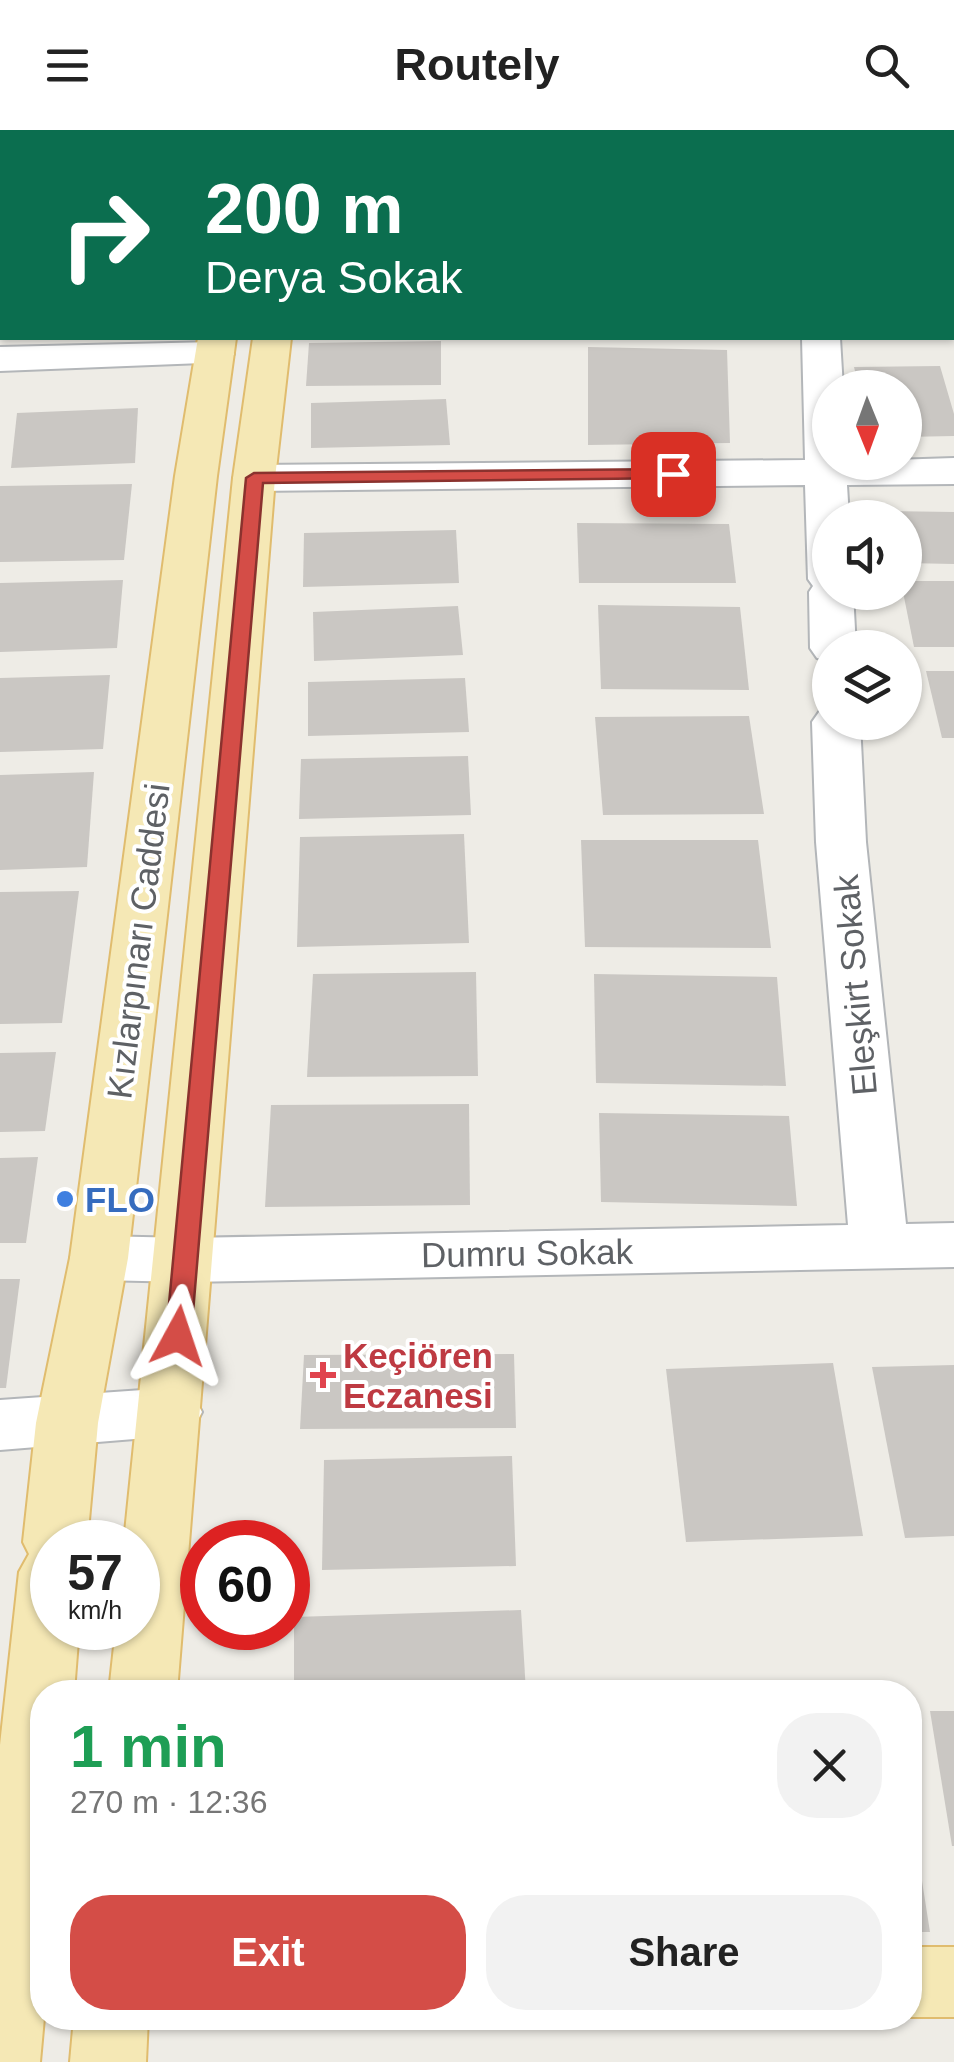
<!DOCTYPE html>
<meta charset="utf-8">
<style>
body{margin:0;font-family:Arial,sans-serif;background:#f2f2f2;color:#222;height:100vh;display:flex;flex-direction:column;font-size:38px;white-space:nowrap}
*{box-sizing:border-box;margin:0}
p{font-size:32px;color:#767676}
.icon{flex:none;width:55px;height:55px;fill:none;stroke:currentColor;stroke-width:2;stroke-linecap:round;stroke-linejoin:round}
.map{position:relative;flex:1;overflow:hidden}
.side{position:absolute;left:30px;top:1550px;width:892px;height:350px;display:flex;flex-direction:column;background:#fff;border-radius:40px;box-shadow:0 2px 8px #0004}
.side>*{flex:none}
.guide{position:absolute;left:0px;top:0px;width:955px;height:210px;box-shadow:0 2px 8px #0004;background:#0b6e4f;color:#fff;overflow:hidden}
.needle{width:65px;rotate:179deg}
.tools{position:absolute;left:812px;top:240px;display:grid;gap:20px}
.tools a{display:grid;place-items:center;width:110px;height:110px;border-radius:50%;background:#fff;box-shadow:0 2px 8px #0004;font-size:50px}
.speed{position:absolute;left:30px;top:1390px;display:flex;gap:20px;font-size:50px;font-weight:700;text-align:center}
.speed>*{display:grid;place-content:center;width:130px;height:130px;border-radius:50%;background:#fff;box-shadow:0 2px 8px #0004;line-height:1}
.speed small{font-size:25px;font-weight:400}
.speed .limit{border:15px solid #d22;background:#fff;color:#111}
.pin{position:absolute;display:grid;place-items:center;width:85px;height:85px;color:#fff;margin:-42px;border-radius:20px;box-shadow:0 5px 15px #0006}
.me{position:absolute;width:110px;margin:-55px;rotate:5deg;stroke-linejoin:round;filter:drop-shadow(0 0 8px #0008)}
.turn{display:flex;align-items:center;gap:35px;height:210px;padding:0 40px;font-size:45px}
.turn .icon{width:130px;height:130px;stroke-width:2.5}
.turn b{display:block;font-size:70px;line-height:85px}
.round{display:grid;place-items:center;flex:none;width:105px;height:105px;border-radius:40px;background:#f2f2f2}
.overview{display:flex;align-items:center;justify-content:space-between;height:170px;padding:0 40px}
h1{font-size:60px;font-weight:700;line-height:75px;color:#1e9e55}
.cta{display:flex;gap:20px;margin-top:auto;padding:20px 40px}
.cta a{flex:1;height:115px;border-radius:40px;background:#d44d47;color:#fff;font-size:40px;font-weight:700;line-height:115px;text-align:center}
.cta a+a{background:#f2f2f2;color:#222}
header{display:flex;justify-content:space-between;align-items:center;height:130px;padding:0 40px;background:#fff;font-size:45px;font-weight:700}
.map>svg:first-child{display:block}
.building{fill:#cac7c3}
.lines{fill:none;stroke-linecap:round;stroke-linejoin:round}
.minor-casing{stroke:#b3b6b9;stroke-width:4}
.major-casing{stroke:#e0bc6e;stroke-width:4}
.minor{fill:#fff;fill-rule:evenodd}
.major{fill:#f5e8b5;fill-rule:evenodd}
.route{fill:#d44d47;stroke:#8a322e;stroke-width:2.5}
.shop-dot{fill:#3f7fe0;stroke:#fff;stroke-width:4}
.health-dot{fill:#e0444e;stroke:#fff;stroke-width:4}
.labels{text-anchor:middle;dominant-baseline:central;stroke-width:8;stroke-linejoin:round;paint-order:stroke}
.street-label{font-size:35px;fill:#5e6165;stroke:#fff}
.shop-label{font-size:35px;font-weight:bold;fill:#366cbe;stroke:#fff;text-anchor:start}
.health-label{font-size:35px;font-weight:bold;fill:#be3a42;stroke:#fff;text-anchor:start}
</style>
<header><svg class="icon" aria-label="menu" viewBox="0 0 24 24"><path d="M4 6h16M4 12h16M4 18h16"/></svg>Routely<svg class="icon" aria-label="search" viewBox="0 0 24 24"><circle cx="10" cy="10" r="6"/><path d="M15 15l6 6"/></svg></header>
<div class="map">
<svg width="954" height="1932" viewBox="0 0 954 1932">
<rect width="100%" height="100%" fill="#eeece6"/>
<g class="building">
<path d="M441 211V255L306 256 309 213Z"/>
<path d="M588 217 727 220 730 313 588 315Z"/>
<path d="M940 236 954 284V306L905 307V258H859L854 237Z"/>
<path d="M446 269 450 315 311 318V273Z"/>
<path d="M138 278 135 333 11 338 17 283Z"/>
<path d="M132 354 124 430 0 432V356Z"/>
<path d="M885 381 954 382V434L905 433V388H886Z"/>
<path d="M577 393 729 394 736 453H579Z"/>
<path d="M456 400 459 453 303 457 304 403Z"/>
<path d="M123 450 117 518 0 522V453Z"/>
<path d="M905 451H954V517H914L903 462Z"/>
<path d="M598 475 740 477 749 560 601 559Z"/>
<path d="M458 476 463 525 314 531 313 482Z"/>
<path d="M926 541H954V608H942Z"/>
<path d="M110 545 103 619 0 622V548Z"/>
<path d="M465 548 469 602 308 606V552Z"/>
<path d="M749 586 764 684 603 685 595 587Z"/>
<path d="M468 626 471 685 299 689 301 629Z"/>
<path d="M94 642 87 737 0 740V645Z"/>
<path d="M464 704 469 813 297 817 300 707Z"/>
<path d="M581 710H758L771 818 585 817Z"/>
<path d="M79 761 62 893 0 894V762Z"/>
<path d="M476 842 478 946 307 947 313 844Z"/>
<path d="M594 844 777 847 786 956 596 953Z"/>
<path d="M56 922 45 1001 0 1002V923Z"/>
<path d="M469 974 470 1075 265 1077 271 975Z"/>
<path d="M599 983 789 986 797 1076 601 1072Z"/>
<path d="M38 1027 26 1113H0V1028Z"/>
<path d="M0 1149H20L6 1258H0Z"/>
<path d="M514 1224 516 1298 300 1299 304 1225Z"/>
<path d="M833 1233 863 1406 686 1412 666 1239Z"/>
<path d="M954 1235V1406L905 1408 872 1237Z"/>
<path d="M512 1326 516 1436 322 1440 324 1330Z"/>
<path d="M521 1480 526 1562H294V1487Z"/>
<path d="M930 1581H954V1716H952Z"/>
<path d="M910 1687H912L930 1802H910Z"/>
</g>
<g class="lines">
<defs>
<g id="minor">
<rect x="797" y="0" width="34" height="2"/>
<path d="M802 208H840L843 258H830V332L954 328V354L847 355 849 388H830V462H853L856 518H830V531L817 528 810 518 809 462 813 456 808 449 805 355 254 361 239 357 233 348 239 339 254 335 805 330Z"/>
<path d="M214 212 228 216 234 224 228 232 0 241V217Z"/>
<path d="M830 579V592H860L866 712 906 1094 954 1093V1137L186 1152 99 1150 78 1144 70 1128 78 1112 99 1106 186 1108 848 1095 816 712 812 592 819 582Z"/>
<path d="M171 1258 193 1265 202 1282 193 1299 171 1306 0 1320V1270Z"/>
</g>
<g id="major">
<rect x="240" y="0" width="34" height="2"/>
<path d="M198 208H236L217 346 128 1128 98 1293 87 1412H52V1498H79L74 1562H42L44 1888 40 1932H0V1615L19 1442 29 1424 23 1412 36 1293 70 1128 175 346Z"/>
<path d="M253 208H291L275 348 177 1562H109L116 1498H138V1412H124L233 348Z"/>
<rect x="910" y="1817" width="44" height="70"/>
<path d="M74 1888H148L146 1932H70Z"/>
</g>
</defs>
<use href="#minor" class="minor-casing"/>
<use href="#major" class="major-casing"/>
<use href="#minor" class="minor"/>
<use href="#major" class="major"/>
</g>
<path class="route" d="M673 339 679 340V348L263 353 191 1206 187 1213H169L166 1206 246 348 254 343Z"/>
<circle class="shop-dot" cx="65" cy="1069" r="10"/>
<path class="health-dot" d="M318 1230h10v10h10v10h-10v10h-10v-10h-10v-10h10z"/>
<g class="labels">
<g class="street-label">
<text transform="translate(138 811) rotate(-83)">Kızlarpınarı Caddesi</text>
<text transform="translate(855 855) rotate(-95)">Eleşkirt Sokak</text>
<text transform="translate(527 1123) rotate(-1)">Dumru Sokak</text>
</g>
<g class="shop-label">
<text x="85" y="1069">FLO</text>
</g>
<g class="health-label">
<text x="343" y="1225">Keçiören<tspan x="343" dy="40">Eczanesi</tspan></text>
</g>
</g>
</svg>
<div class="tools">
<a><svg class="needle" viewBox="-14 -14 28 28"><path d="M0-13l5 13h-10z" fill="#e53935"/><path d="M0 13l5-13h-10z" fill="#767676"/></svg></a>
<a><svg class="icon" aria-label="sound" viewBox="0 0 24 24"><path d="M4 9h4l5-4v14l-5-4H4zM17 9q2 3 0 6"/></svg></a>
<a><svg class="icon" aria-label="layers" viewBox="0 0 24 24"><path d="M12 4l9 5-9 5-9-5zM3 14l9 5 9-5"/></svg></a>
</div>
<div class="speed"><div>57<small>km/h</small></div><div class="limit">60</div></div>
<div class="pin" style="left:673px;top:344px;background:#d93025"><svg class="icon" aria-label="arrive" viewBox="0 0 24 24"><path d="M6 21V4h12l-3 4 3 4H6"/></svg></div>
<svg class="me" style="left:178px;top:1206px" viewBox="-20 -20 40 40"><path d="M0-17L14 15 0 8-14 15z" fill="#d44d47" stroke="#fff" stroke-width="4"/></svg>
<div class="guide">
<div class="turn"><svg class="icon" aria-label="right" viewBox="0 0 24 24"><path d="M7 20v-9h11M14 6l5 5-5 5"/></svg><div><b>200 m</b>Derya Sokak</div></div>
</div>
<section class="side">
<div class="overview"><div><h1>1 min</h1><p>270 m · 12:36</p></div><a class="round"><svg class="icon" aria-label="close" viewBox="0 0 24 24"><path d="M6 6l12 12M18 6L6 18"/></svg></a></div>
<div class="cta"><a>Exit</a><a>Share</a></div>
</section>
</div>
